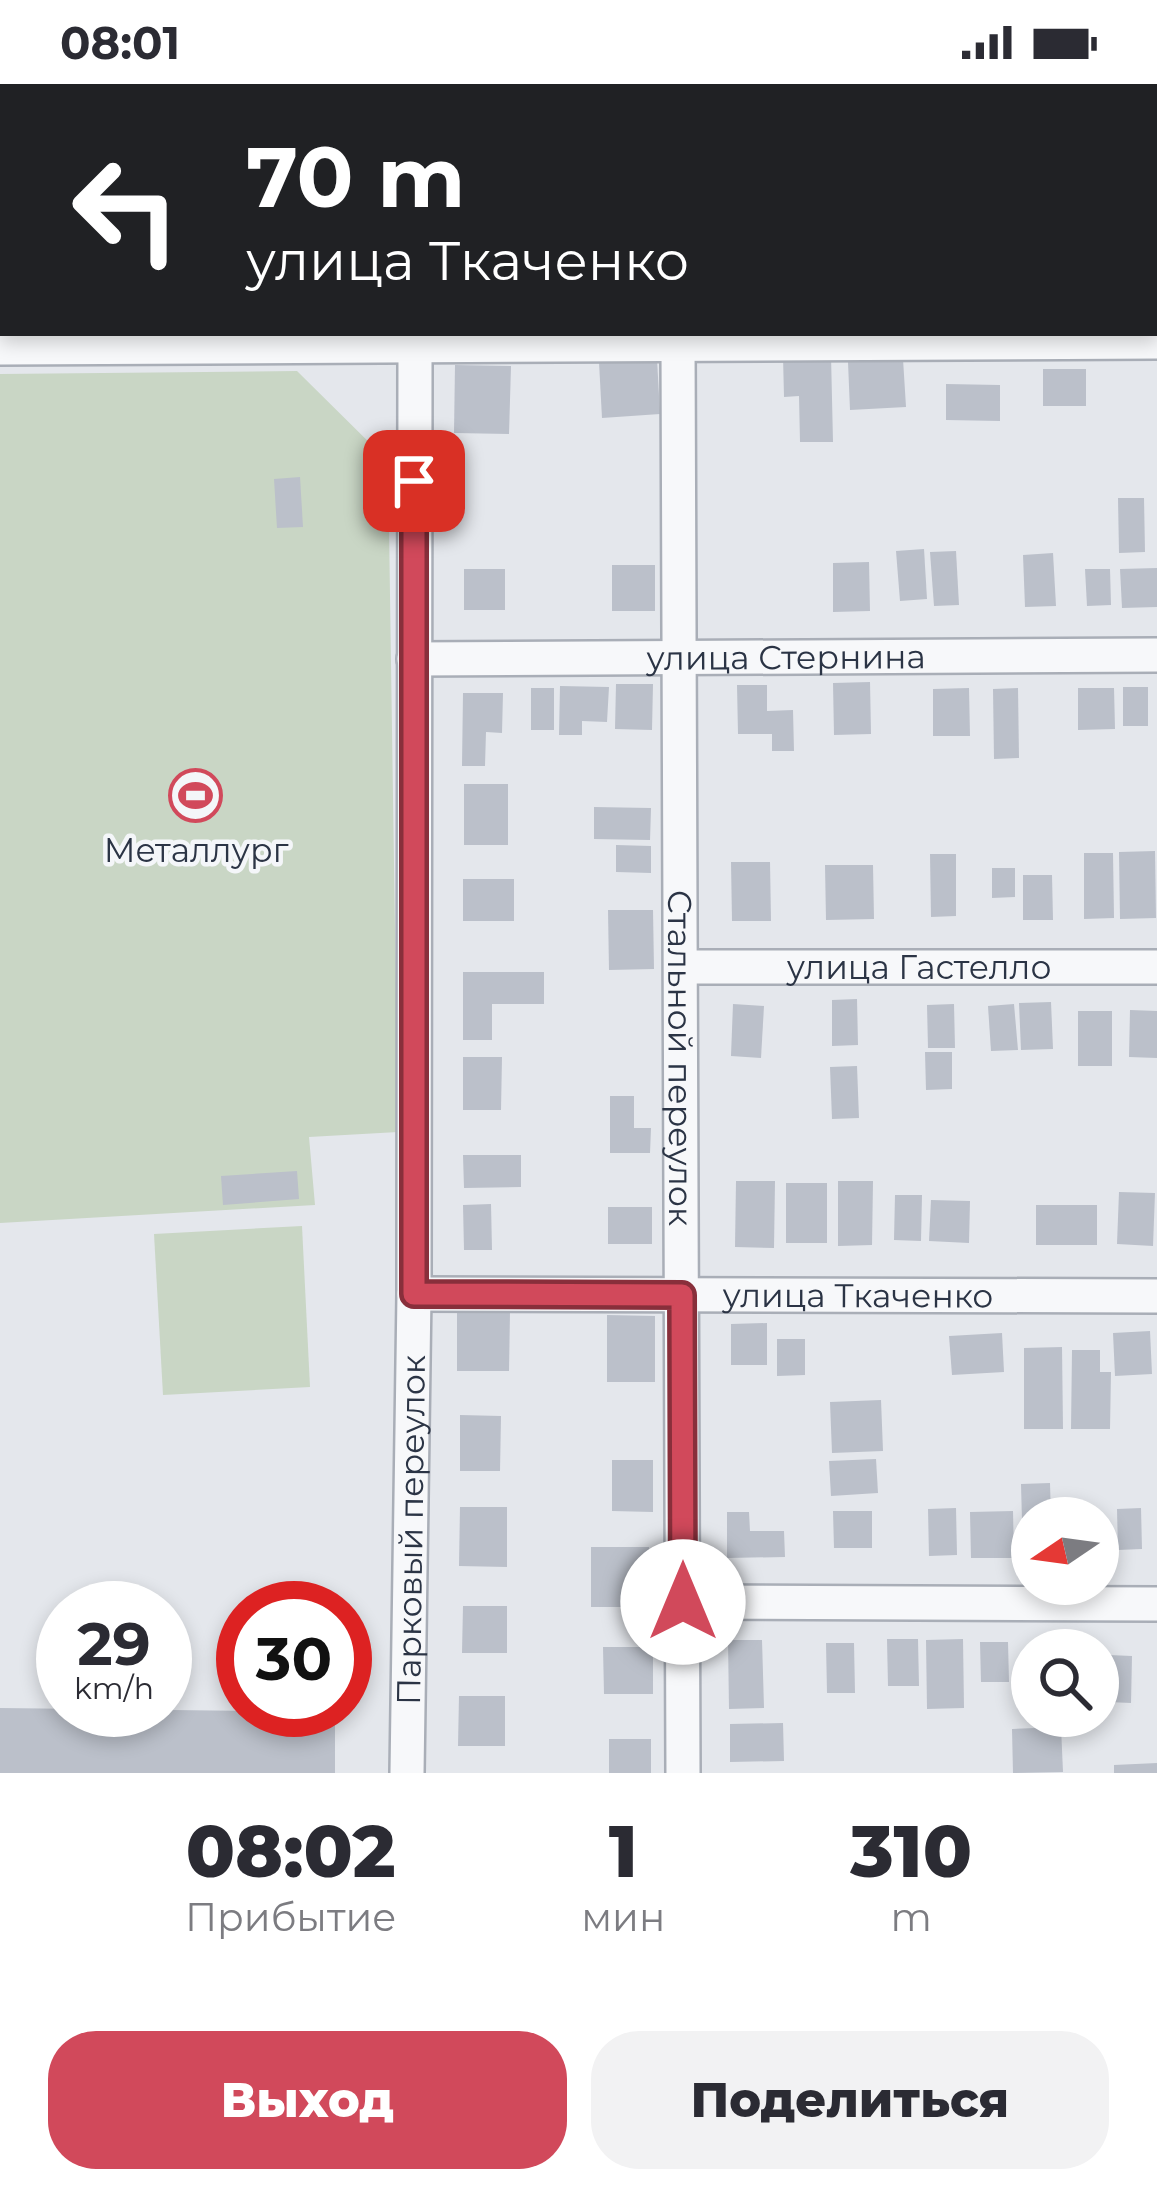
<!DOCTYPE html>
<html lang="ru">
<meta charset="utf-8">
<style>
body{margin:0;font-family:Montserrat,sans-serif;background:#f2f2f3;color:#2b2b33;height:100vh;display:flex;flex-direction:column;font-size:45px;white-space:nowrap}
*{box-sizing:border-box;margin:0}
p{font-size:39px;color:#7c7c81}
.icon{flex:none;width:66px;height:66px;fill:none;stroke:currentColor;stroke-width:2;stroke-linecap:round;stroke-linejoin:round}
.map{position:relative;height:1689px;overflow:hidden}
.side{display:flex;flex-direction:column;background:#fff;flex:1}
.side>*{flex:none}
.banner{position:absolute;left:0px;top:0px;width:1158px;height:252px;box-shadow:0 6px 18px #0003;background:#202124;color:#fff;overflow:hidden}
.needle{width:78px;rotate:257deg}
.buttons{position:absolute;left:1011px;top:1413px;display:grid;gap:24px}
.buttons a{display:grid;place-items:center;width:108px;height:108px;border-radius:50%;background:#fff;box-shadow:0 6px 18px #0003;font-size:60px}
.speed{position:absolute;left:36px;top:1497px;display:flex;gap:24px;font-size:60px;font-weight:700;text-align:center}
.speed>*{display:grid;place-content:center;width:156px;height:156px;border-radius:50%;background:#fff;box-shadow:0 6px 18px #0003;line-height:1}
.speed small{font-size:30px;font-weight:400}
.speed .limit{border:18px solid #d22;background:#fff;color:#111}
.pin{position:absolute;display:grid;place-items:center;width:102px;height:102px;color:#fff;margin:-51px;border-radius:24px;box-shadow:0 6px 18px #0006}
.me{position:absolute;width:132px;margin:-66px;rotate:0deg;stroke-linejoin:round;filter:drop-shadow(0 0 9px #0008)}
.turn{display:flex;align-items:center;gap:42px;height:252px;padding:0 48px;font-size:54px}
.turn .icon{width:156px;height:156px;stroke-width:2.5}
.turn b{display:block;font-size:84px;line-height:102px}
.eta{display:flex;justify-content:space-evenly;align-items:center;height:204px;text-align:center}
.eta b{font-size:72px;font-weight:800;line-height:84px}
.action{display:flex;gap:24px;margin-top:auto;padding:24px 48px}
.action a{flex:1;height:138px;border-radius:48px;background:#d1495b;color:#fff;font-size:48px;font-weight:800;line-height:138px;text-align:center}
.action a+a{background:#f2f2f3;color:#2b2b33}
.status{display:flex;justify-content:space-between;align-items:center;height:84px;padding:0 60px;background:#fff;direction:ltr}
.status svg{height:33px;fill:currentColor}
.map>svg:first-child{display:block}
.green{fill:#c9d6c5}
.building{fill:#bbc0ca}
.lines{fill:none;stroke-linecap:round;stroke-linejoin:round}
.minor-casing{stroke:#a9aeb7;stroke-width:38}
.minor{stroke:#f7f8fa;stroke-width:33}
.route-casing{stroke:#882f3b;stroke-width:30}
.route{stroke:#d1495b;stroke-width:21}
.labels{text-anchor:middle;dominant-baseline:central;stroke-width:9;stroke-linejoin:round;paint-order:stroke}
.street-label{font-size:33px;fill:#2b3445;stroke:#f4f6f9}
.poi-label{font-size:33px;fill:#2b3445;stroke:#f4f6f9}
</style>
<div class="status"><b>08:01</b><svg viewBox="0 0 49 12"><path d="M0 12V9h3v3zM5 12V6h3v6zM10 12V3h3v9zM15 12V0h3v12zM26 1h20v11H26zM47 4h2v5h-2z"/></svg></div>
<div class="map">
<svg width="1157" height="1689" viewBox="0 0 1157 1689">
<rect width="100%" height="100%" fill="#e4e7ec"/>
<g class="green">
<path d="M0 0H215L3 3V189Z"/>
<path d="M297 287 388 377 398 1048 309 1053 315 1121 0 1139V290Z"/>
<path d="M302 1142 310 1303 163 1311 154 1150Z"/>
</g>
<g class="building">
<path d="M831 271 833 358H800L799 312 784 313 783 272Z"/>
<path d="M657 275 660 330 602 334 599 278Z"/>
<path d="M903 275 906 323 850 326 848 278Z"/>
<path d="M455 281 511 282 509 350 454 349Z"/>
<rect x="1043" y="285" width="43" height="37"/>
<path d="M946 300 1000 301V337L946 336Z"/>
<path d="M300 393 303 443 277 444 274 395Z"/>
<path d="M1118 414H1144L1145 468 1119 469Z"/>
<path d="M924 465 927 515 900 517 896 467Z"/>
<path d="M956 467 959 521 934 522 930 468Z"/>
<path d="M1053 469 1056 522 1025 523 1023 471Z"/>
<path d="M869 478 870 527 833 528V479Z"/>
<rect x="612" y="481" width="43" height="46"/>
<path d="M1157 484V523L1122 524 1120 485Z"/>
<rect x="464" y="485" width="41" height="41"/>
<path d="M1085 485H1110L1111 521 1087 522Z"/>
<path d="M870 598 871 650 834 651 833 599Z"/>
<path d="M616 600H653L652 646 615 645Z"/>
<path d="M737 601H767V627L793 626 794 667H772V650H738Z"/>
<path d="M560 602 609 603 607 638 582 637V651H559Z"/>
<rect x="1123" y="603" width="25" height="39"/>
<rect x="531" y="604" width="23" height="42"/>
<path d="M969 604 970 652H933V605Z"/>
<path d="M1018 604 1019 674 994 675 993 605Z"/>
<path d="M1078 604H1114L1115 645 1078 646Z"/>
<path d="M463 609H503L502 649 486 648 485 682H462Z"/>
<rect x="464" y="700" width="44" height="61"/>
<path d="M594 723 651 724 650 756 594 755Z"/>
<path d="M616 761 651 762V789L616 788Z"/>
<path d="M1155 767 1156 834 1120 835 1119 768Z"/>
<path d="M1084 769H1113L1114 834 1084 835Z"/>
<path d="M930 770H956V832L931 833Z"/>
<path d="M731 778H770L771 837H732Z"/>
<path d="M825 781H873L874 835 826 836Z"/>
<path d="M992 784H1015V813L992 814Z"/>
<path d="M1023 791H1052L1053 836H1023Z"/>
<rect x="463" y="795" width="51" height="42"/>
<path d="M608 826H653L654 885 609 886Z"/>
<path d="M463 888H544V920H492V956H463Z"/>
<path d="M857 915 858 961 832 962V916Z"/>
<path d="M1051 918 1053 965 1021 966 1019 919Z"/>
<path d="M733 920 764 922 761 974 731 972Z"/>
<path d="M954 920 955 964H928L927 921Z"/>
<path d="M1014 920 1018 966 991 967 988 922Z"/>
<path d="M1130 926 1157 927V974L1129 973Z"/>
<rect x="1078" y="927" width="34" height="55"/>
<path d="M925 968H952V1005L926 1006Z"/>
<path d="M463 973H502L501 1026H463Z"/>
<path d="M857 982 859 1034 832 1035 830 983Z"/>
<path d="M610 1012H634V1044H651L650 1069H610Z"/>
<path d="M463 1071H521V1103L464 1104Z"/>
<path d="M297 1087 299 1115 223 1121 221 1092Z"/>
<path d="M736 1097H775L774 1164 735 1163Z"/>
<path d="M838 1097H873L872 1161 838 1162Z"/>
<rect x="786" y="1099" width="41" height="60"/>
<path d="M1119 1108 1155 1109 1153 1162 1117 1160Z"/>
<path d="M895 1111H922L921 1157 894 1156Z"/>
<path d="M931 1116 970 1117 969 1159 929 1157Z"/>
<path d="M491 1120 492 1166H464L463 1121Z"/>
<rect x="1036" y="1121" width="61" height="40"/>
<rect x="608" y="1123" width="44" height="37"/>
<path d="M457 1227 510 1228 509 1287H457Z"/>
<path d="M607 1231 655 1232V1298H607Z"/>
<path d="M767 1239V1281H731V1240Z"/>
<path d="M1150 1247 1152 1290 1115 1292 1113 1249Z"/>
<path d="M1002 1249 1004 1288 952 1291 949 1252Z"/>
<path d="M777 1255H805V1291L777 1292Z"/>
<path d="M1062 1263 1063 1345H1024V1264Z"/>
<path d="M1072 1266H1100V1288H1111L1110 1345H1071Z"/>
<path d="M881 1316 883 1367 832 1369 830 1318Z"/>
<path d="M460 1331 501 1332 500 1387H460Z"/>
<path d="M876 1375 878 1409 831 1412 829 1377Z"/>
<path d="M612 1376H653V1428L612 1427Z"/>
<path d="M1050 1399 1051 1434 1022 1437 1021 1400Z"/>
<path d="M460 1423H507V1483L459 1482Z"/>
<path d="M956 1424 957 1471 929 1472 928 1425Z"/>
<path d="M1141 1424 1142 1465 1118 1466 1117 1425Z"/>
<path d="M833 1427H872V1464H834Z"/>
<path d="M1013 1427 1014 1474H971L970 1428Z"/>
<path d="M727 1428H749L750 1447H784L785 1473 727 1474Z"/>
<rect x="591" y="1463" width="58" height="60"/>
<path d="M463 1522H507V1569H462Z"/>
<path d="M887 1555H918L919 1602H888Z"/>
<path d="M963 1555 964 1624 927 1625 926 1556Z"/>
<path d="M728 1556H762L764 1624 729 1625Z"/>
<path d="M980 1558H1008L1009 1598H981Z"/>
<path d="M826 1559H854L855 1609H827Z"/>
<path d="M603 1563H653V1610H604Z"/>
<path d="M1109 1571 1132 1572 1131 1619 1108 1618Z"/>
<path d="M459 1612H505V1662H458Z"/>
<path d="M0 1624 335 1628V1689H0Z"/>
<path d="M783 1639 784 1677 730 1678V1640Z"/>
<path d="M1061 1643 1063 1688 1013 1689 1012 1645Z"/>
<rect x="609" y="1655" width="42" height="34"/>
<path d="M1157 1679V1689H1114V1681Z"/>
</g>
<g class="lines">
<defs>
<g id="minor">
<path id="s1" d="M678 260 683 1689"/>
<path d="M0 264 1157 258"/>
<path id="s2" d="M414 575 1157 571"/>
<path id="s3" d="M682 883H1157"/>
<path id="s4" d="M414 1210 1157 1212"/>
<path d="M683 1518 1157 1520"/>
<path id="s5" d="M407 1689 414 1210 415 264"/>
</g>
</defs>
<use href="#minor" class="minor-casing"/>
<use href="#minor" class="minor"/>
</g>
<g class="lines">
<defs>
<path id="route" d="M414 397V1210L682 1211 683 1518"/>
</defs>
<use href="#route" class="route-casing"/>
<use href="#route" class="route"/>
</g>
<defs>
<symbol id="stadium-ring" viewBox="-11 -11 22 22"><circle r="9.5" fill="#f4f6f9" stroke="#d1495b" stroke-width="1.5"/><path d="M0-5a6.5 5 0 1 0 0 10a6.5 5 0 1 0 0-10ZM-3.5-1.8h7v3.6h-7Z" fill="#d1495b"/></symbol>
</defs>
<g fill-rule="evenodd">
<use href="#stadium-ring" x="166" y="682" width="59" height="59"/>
</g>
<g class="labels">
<g class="street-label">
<text stroke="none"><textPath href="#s2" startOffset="372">улица Стернина</textPath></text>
<text stroke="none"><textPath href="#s3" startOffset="237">улица Гастелло</textPath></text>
<text stroke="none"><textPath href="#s1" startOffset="714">Стальной переулок</textPath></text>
<text stroke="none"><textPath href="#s4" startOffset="444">улица Ткаченко</textPath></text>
<text stroke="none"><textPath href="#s5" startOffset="243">Парковый переулок</textPath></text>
</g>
<g class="poi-label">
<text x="196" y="766">Металлург</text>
</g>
</g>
</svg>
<div class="buttons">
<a><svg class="needle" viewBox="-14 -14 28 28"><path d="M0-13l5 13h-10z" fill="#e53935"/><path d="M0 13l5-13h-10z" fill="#7c7c81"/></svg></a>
<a><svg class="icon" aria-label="search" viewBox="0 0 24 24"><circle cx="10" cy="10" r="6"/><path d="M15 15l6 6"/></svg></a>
</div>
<div class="speed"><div>29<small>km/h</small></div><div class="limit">30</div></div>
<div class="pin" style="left:414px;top:397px;background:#d93025"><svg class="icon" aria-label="arrive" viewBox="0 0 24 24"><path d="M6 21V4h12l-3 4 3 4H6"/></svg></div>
<svg class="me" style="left:683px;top:1518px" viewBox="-20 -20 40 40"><circle r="19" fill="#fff"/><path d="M0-13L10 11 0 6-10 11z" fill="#d1495b"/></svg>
<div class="banner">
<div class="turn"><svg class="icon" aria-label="left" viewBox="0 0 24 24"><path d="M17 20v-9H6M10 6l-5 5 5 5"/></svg><div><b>70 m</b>улица Ткаченко</div></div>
</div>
</div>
<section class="side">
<div class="eta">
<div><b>08:02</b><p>Прибытие</p></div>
<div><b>1</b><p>мин</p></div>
<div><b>310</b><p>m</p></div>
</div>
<div class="action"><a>Выход</a><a>Поделиться</a></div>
</section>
